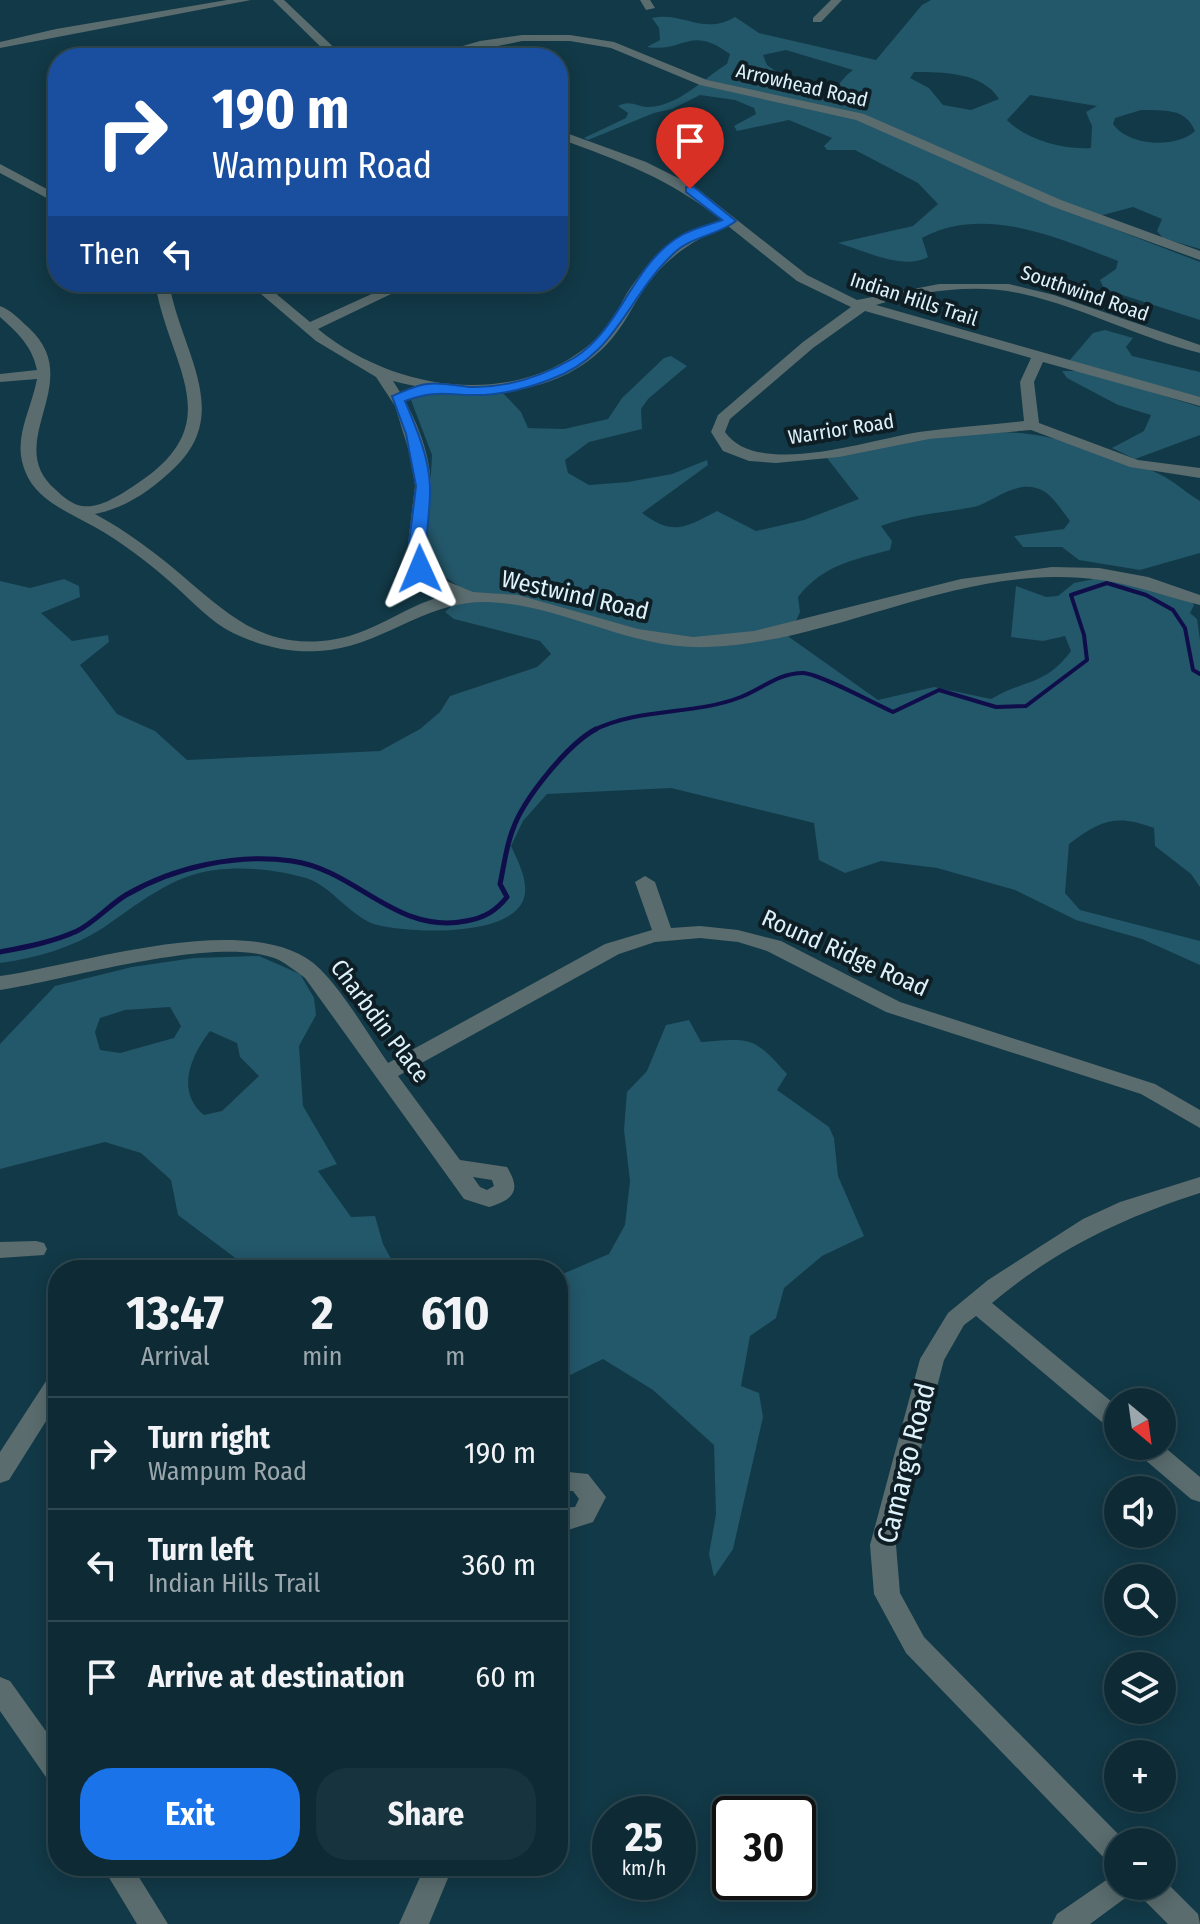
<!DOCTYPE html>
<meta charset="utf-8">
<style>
body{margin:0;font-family:"Fira Sans Condensed",sans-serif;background:#17333d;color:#f1f3f6;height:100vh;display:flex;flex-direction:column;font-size:30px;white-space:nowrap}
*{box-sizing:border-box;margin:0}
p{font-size:26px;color:#9ba7ad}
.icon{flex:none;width:44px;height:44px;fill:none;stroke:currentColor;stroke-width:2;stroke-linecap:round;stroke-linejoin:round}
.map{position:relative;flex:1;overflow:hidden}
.sheet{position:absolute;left:48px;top:1260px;width:520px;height:616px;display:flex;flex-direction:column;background:#0e2b35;border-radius:32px;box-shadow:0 4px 20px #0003,0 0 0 2px #2e4750}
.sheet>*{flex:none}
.banner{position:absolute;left:48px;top:48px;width:520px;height:244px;border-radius:32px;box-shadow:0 4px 20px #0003,0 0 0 2px #2e4750;background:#1a4fa0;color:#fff;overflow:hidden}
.needle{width:52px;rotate:151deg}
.tools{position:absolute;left:1104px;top:1388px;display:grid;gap:16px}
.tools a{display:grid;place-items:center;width:72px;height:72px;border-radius:50%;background:#0e2b35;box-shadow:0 4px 20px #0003,0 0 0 2px #2e4750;font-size:40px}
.speed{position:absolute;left:592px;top:1796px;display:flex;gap:16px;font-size:40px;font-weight:700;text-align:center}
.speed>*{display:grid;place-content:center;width:104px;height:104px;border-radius:50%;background:#0e2b35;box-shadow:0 4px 20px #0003,0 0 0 2px #2e4750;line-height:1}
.speed small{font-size:20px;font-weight:400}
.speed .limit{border:4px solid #111;border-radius:12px;background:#fff;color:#111}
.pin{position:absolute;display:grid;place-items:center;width:68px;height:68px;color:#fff;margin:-82px -34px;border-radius:50% 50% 50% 0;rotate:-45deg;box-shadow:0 0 8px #0007}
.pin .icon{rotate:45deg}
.me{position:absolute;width:88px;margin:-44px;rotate:359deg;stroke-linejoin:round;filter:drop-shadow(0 0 6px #0008)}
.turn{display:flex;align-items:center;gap:28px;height:168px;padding:0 32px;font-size:36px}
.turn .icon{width:104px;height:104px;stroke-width:2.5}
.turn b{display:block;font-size:56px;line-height:68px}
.then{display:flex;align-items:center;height:76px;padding:0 32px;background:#0003;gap:16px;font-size:30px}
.eta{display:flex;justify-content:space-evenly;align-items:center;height:136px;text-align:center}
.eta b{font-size:48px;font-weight:700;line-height:56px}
.button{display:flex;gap:16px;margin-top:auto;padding:16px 32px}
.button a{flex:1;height:92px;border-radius:32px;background:#1a73e8;color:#fff;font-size:32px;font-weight:700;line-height:92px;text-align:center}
.button a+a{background:#17333d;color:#f1f3f6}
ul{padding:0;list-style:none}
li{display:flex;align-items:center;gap:24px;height:112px;padding:0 32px;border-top:2px solid #2e4750}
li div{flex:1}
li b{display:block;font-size:30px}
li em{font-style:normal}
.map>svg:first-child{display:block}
.green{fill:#23576a;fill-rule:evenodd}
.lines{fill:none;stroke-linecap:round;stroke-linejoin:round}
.stream-far1{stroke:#0f0d4a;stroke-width:4}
.stream{stroke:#0f0d4a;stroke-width:5}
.minor{fill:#5a6c6e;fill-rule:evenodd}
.route{fill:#1a73e8;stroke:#114b97;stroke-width:2}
.labels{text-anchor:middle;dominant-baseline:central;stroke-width:8;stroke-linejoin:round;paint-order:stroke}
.far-street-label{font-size:20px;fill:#def2fb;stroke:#0e1e24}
.street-label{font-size:24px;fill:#def2fb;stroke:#0e1e24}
.near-street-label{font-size:28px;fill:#def2fb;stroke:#0e1e24}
</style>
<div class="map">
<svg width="1200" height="1924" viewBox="0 0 1200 1924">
<rect width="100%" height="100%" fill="#123947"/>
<g class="green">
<path d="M931 0H1200V249L1163 238 1157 231 1162 219 1133 207 1088 219 1200 262V320L1104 289 1100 280 1116 269 1118 261C1059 238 983 204 922 238L928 257C903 271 863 250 838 243L913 226 938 204 918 183 855 150H827L824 146 832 138 789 120 737 131 734 126 756 114 754 108 735 100 700 95 672 109 654 113 588 140 584 138 626 118 628 113 618 106C630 99 638 107 649 107 679 106 704 78 727 64L730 54C689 24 685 53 647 47L660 40 659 28 652 18C684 11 702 36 735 17L759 33 876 60 922 5ZM786 50 853 70C838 81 833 100 809 97L807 92 811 88 774 76 777 72 767 65 763 55ZM914 72C943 72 982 72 999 99L971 110 943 105 929 88 910 78ZM1030 95 1097 106 1086 112 1092 126 1091 148C1064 150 1026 140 1007 120ZM1141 110C1164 111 1185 107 1195 131 1176 149 1128 146 1113 124L1115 118Z"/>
<path d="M1105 330 1133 338 1126 347 1132 356 1200 372V399L1069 361 1093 333Z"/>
<path d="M671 356 687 366 648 399 641 409 642 429 589 442 565 460 568 473 589 485 628 482 672 474 707 460 708 465 642 513C673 536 685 528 717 511L756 531 804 520 859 499 827 458C892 445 963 426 1029 434 1063 438 1128 459 1159 474 1173 480 1186 493 1200 501V553L1140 570 1079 560 1062 547H1023L1014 536 1064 529 1070 521C1063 512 1054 498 1045 492 1019 476 994 502 974 507 942 513 912 514 881 526L892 541 890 550C853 560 823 565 798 597L800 612 789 637 878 700 934 687 991 699C1025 679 1045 686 1071 651L1065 636 1043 641 1011 637 1016 586 1046 597 1058 596 1074 583 1099 578 1188 598 1194 605 1190 613 1197 619 1200 640V887L1191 874 1155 846 1154 828C1116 814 1101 820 1069 844L1065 893 1080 910 1200 941V965L1142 939 1076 920 1015 890 937 868 881 861 845 873 819 860 814 823 671 788 547 794 523 821 511 846C518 861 529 882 524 898 512 938 408 933 377 925 351 918 332 886 306 878 279 870 244 866 215 870 172 875 138 904 103 928 72 948 36 958 0 963V581L30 588 64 579 79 586 80 597 41 613 72 641 108 635 109 642 80 665 117 714 155 731 187 760 380 751 420 729 440 712 450 696 537 667 551 654 540 641 454 619 445 612 454 604 457 585 437 572 427 547 432 455 411 400 419 394 502 392 521 412 528 428 564 429 608 419 622 398 664 358Z"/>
<path d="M1062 371H1083L1200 407V435L1135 459 1112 448 1144 431 1151 415 1118 405 1067 378Z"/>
<path d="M259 956 300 974 314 998 316 1015 299 1046 303 1106 337 1164 318 1171 351 1217 375 1216 383 1244 397 1270H243L246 1266 178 1215 171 1180 141 1153 105 1142 0 1169V1044L55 986 132 967 194 958ZM170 1007 181 1026 174 1038 120 1053 100 1050 95 1032 100 1018 125 1010ZM210 1031 237 1043 240 1057 259 1076 222 1111 204 1115C175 1091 191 1056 210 1031Z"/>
<path d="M689 1020 701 1042C752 1038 753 1036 787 1074L777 1090 829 1127 834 1138 838 1176 864 1236 822 1256 784 1288 776 1318 750 1336 741 1386 759 1393 763 1417 733 1549 714 1577 709 1554 716 1514 714 1445 653 1390 603 1359 558 1381V1276L609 1254 625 1225 630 1181 624 1130 627 1092 647 1071 666 1025Z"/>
</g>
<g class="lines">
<path class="stream-far1" d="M592 731C639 707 692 716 741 697 762 689 778 673 803 673 818 673 875 704 893 712L939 690 996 707 1026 706 1087 660 1084 635 1071 595 1107 583 1146 595 1173 610 1185 628 1193 670 1200 674"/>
<path class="stream" d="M0 952C26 947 53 942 77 931 95 922 108 906 126 895 174 867 237 853 292 861 357 870 396 935 466 921 484 918 496 911 507 897L500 884C504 866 506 846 513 829 524 798 568 744 596 729"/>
<g class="minor">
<path d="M227 0H251L0 48V42L56 29Z"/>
<path d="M273 0H284L345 58H332Z"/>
<path d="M640 0H650L655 8 646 10Z"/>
<path d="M831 0H842L821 22H813V18Z"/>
<path d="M522 35H570L614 42 707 80 864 114 1061 200 1200 251V260L1051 206 856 120 700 85 611 48 570 41H522L440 58H421L480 41Z"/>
<path d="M558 130 646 162 694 186 807 275 857 300 939 284H1009L1054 295 1200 345V353C1140 338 1084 308 1023 294 976 283 921 291 876 305L1200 397V406L1043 362 1034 382 1039 423 1138 460 1200 468V478L1130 467 1031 430 929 439 839 457 776 463 749 461 723 451 711 432 718 415 803 342 851 307 797 281 728 226C693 239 664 259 643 291 634 304 627 319 617 332 565 402 469 401 393 381 413 411 431 451 431 488 430 515 415 550 432 575L473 592 518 595 638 629 693 637 754 631 961 579 1052 567 1099 568 1148 577 1200 595V605C1146 591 1112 576 1054 577 935 578 825 643 707 647 630 650 562 604 487 602 425 600 380 648 319 651 290 653 260 646 233 633 211 622 194 603 175 586 150 564 122 542 93 526 68 512 36 500 25 471 12 439 31 411 37 379L0 382V374L37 370C32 346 18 333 0 317V306C11 310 20 320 29 328 88 383 0 442 56 490 62 496 73 505 82 506 101 509 123 493 138 483 231 421 168 366 155 282H169C180 352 237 415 169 473 147 493 124 508 95 514 127 531 157 554 185 578 233 619 268 651 336 639 377 632 409 603 450 594L420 581 412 569 408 543 415 486 411 458 395 406 376 377 316 341 247 282H262L310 322 398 282H416L318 329C397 394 524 411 601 334 612 322 619 307 627 293 650 257 680 234 721 220 667 177 622 162 558 138ZM865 311 1031 358 1020 382 1024 421C989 425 954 427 919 432 872 439 757 479 725 432L730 419 813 348Z"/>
<path d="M0 164 58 195V204L0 173Z"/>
<path d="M645 876 655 882 671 928 700 926 738 930 781 941 900 1002 1155 1084 1200 1110V1128L1141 1094 886 1012 767 951 738 942 700 938 655 942 619 954 398 1076 460 1160 507 1167C521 1190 515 1199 489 1207L464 1199 305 978C297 972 288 965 279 960 221 933 67 980 0 990V976C80 965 256 905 320 969 345 994 367 1033 388 1063L605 944 652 930 635 882ZM473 1177 492 1180 494 1186 487 1190 480 1187Z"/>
<path d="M1200 1177V1193C1122 1218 1055 1250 992 1303L1118 1407V1431L1109 1428 976 1316 964 1325 944 1360 896 1545 900 1593 924 1637 1126 1842H1118V1866L1108 1862 906 1653 874 1594 870 1545 920 1359 948 1313 988 1280 1083 1219 1120 1202Z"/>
<path d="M36 1241 44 1243 47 1249 44 1255 0 1258V1242Z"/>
<path d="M58 1373V1402L9 1480 0 1483V1452L50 1375Z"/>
<path d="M1162 1445 1200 1477V1502L1191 1499 1137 1453 1134 1446Z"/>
<path d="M558 1471 588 1474 606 1497 593 1522 568 1530 558 1528V1508L575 1507 579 1499 573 1491H558Z"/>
<path d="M0 1677 10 1681 58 1748V1784L48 1780 0 1711Z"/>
<path d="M102 1866H132L168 1924H137Z"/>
<path d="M425 1866H453L429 1924H399Z"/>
<path d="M1118 1872V1886H1132L1128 1896 1090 1924H1052L1057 1914Z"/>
<path d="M1162 1878 1198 1914 1200 1924H1168L1140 1896 1136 1886H1162Z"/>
</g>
</g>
<path class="route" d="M686 187H694L736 221C717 236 690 236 672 255 626 299 616 357 549 380 525 389 497 396 471 395 443 394 432 391 405 401 416 427 429 457 430 486 431 515 423 541 427 569L414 573 409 543 416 486 406 434 392 396C403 392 416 385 427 384 441 382 456 386 470 387 506 388 543 376 574 358 622 328 632 263 682 235 694 228 709 225 722 220L686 192Z"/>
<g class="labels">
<g class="far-street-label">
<text transform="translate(802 85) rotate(13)">Arrowhead Road</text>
<text transform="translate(1085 293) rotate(19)">Southwind Road</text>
<text transform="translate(914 299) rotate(18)">Indian Hills Trail</text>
<text transform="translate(841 429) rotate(-9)">Warrior Road</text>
</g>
<g class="street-label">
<text transform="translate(575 595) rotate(13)">Westwind Road</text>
<text transform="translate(845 953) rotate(24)">Round Ridge Road</text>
<text transform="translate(380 1021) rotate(53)">Charbdin Place</text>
</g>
<g class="near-street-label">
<text transform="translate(906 1463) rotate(-76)">Camargo Road</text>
</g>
</g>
</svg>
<div class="tools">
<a><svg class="needle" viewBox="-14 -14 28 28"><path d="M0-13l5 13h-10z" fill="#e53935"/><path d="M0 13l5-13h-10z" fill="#9ba7ad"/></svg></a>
<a><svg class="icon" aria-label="sound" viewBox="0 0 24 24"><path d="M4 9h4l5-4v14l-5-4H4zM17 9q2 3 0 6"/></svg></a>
<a><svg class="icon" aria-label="search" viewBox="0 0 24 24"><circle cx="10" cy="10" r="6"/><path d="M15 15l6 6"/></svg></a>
<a><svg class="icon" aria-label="layers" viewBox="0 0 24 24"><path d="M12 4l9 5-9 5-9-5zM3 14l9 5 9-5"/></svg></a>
<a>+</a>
<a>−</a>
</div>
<div class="speed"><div>25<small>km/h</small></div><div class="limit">30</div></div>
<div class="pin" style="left:690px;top:189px;background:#d93025"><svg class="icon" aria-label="arrive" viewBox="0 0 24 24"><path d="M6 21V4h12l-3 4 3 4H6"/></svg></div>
<svg class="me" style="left:420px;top:569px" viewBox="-20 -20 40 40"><path d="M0-17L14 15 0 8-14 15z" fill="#1a73e8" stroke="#fff" stroke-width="4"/></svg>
<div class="banner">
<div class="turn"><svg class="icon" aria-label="right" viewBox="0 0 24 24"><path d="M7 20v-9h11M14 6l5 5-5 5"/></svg><div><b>190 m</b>Wampum Road</div></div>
<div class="then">Then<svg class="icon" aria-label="left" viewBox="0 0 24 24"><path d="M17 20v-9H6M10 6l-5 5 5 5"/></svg></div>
</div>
<section class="sheet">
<div class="eta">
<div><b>13:47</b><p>Arrival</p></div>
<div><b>2</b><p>min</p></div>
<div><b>610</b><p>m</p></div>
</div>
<ul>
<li><svg class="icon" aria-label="right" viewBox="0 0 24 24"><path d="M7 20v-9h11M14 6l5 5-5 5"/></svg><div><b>Turn right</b><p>Wampum Road</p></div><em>190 m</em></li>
<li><svg class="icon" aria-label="left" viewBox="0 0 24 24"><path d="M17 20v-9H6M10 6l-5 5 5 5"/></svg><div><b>Turn left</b><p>Indian Hills Trail</p></div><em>360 m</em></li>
<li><svg class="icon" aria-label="arrive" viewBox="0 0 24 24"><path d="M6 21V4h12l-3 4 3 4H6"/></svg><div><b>Arrive at destination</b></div><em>60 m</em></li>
</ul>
<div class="button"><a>Exit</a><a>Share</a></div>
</section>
</div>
